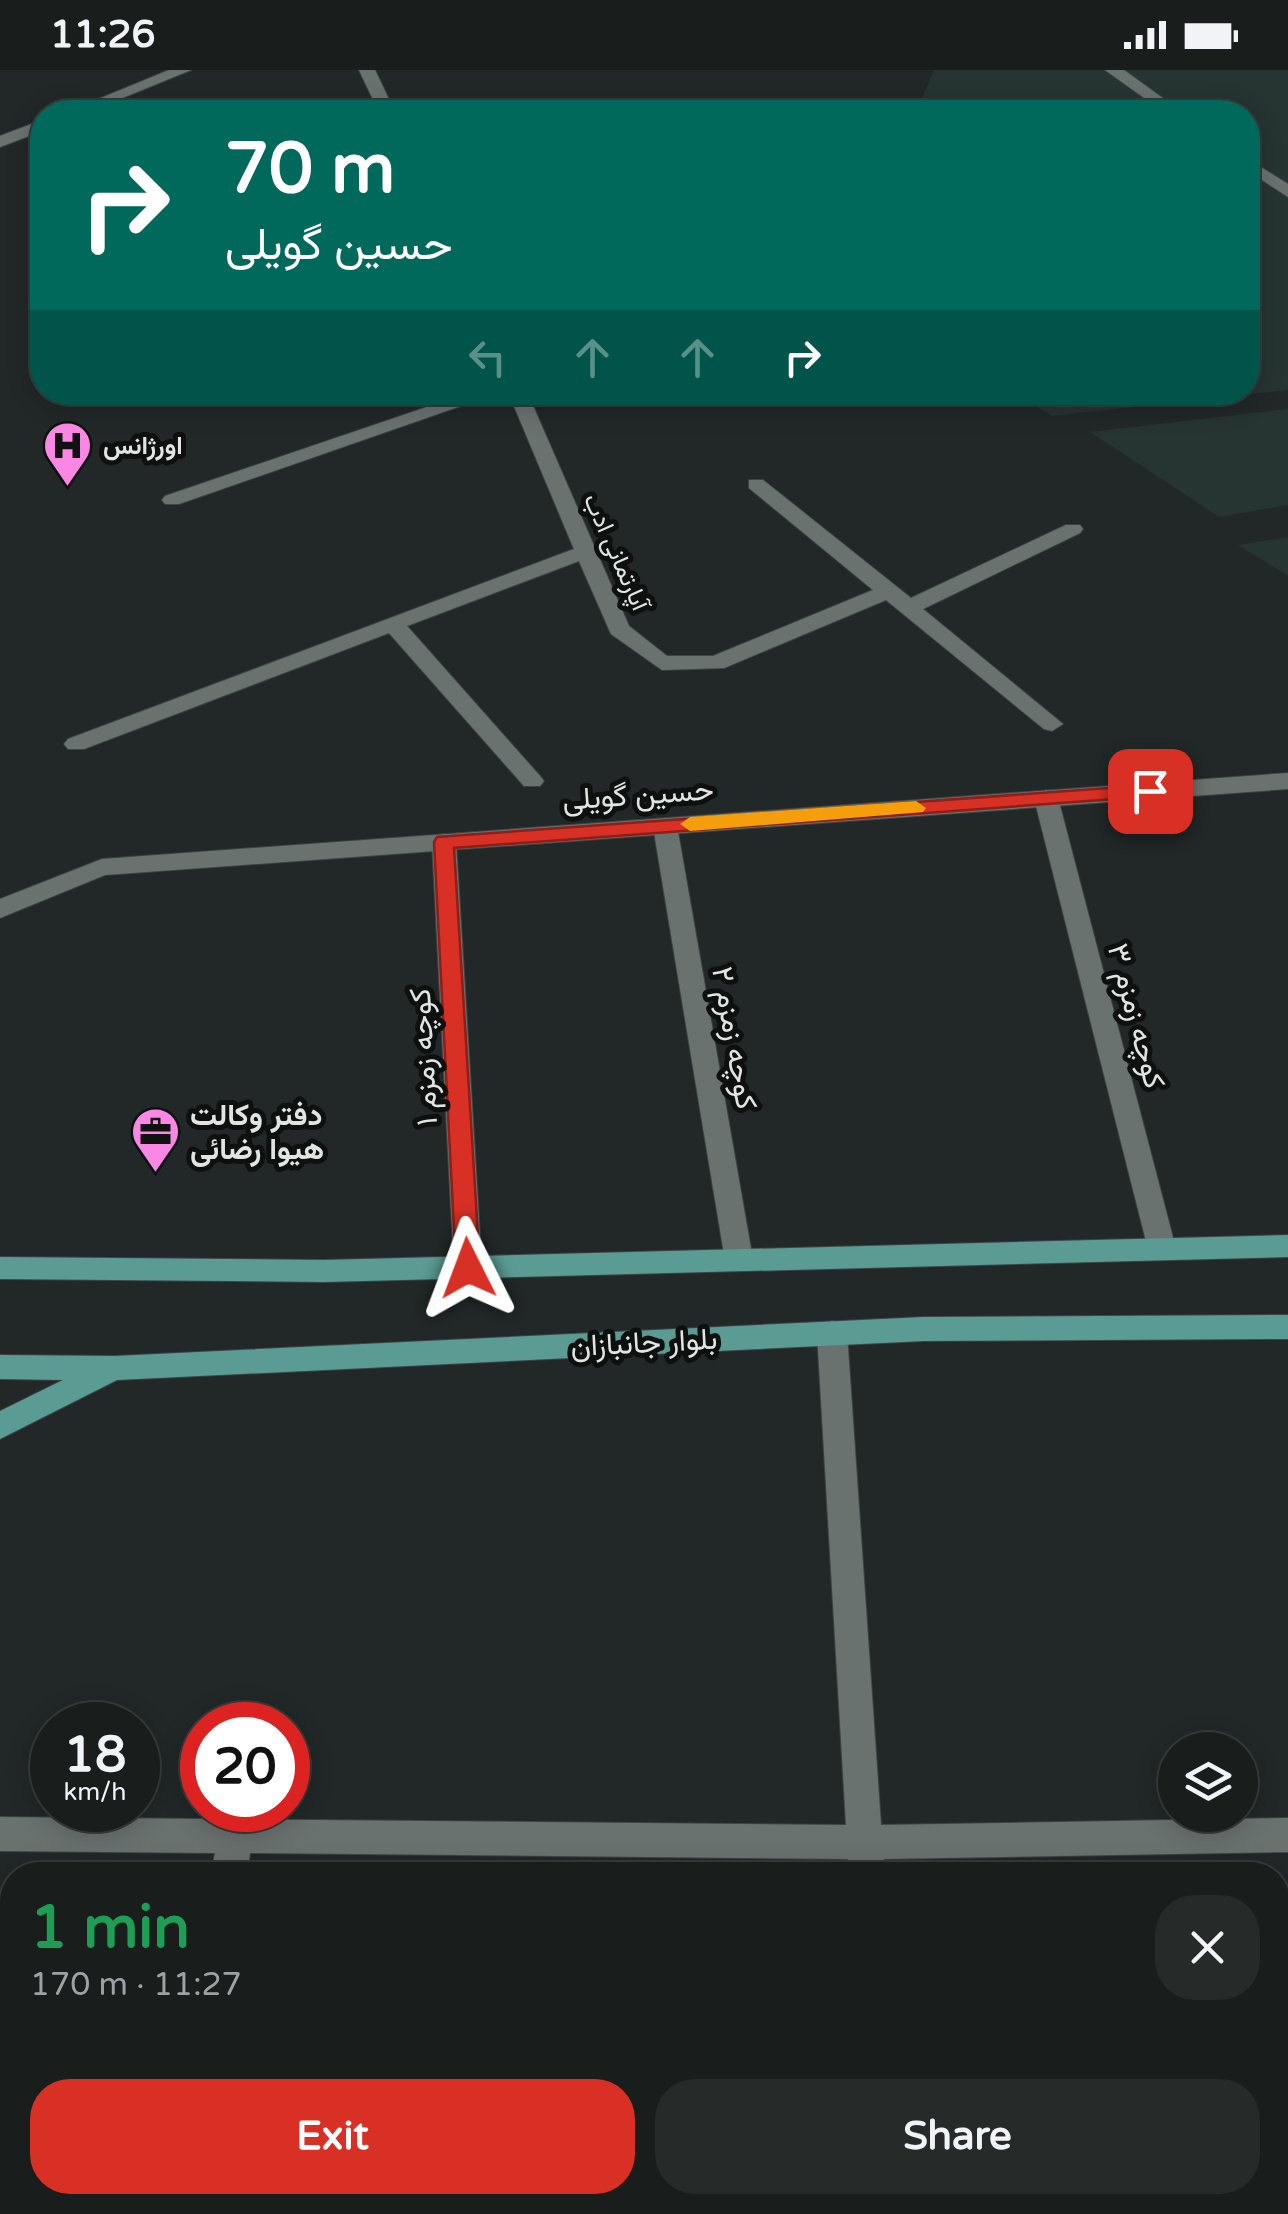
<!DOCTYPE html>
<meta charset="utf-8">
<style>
body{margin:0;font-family:"Varela Round",Vazirmatn,sans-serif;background:#262b2a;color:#f1f3f6;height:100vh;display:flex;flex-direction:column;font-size:38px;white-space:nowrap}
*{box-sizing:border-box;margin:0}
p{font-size:32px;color:#9fa2a4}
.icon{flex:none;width:55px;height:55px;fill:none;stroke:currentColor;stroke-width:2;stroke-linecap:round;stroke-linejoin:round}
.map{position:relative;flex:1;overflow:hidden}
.details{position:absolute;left:0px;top:1792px;width:1290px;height:352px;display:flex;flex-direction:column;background:#191e1d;border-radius:40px 40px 0 0;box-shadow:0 5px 25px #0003,0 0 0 2px #373c3b}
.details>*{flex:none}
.banner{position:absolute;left:30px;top:30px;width:1230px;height:305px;border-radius:40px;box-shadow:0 5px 25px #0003,0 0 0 2px #373c3b;background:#00695c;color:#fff;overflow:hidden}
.controls{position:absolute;left:1158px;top:1662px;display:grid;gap:20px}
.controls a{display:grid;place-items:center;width:100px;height:100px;border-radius:50%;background:#191e1d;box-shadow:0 5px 25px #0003,0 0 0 2px #373c3b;font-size:50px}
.speed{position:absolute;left:30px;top:1632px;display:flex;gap:20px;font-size:50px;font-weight:700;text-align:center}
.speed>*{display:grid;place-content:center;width:130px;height:130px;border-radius:50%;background:#191e1d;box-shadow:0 5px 25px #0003,0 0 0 2px #373c3b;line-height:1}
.speed small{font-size:25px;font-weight:400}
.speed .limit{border:15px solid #d22;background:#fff;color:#111}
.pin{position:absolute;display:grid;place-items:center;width:85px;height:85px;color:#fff;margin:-42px;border-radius:20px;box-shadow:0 5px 15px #0006}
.me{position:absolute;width:110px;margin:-55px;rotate:357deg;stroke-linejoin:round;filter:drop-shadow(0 0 8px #0008)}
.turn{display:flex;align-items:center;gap:35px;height:210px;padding:0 30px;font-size:45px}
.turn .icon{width:130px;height:130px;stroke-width:2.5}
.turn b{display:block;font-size:70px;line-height:85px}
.lanes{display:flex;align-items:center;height:95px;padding:0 30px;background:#0003;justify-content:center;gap:50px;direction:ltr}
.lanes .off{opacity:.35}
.round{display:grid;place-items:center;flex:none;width:105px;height:105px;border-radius:40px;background:#262b2a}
.summary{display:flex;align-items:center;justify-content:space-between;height:170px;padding:0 30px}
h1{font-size:60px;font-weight:700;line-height:75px;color:#1e9e55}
.button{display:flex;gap:20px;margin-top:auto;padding:20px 30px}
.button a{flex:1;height:115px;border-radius:40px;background:#d93025;color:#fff;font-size:40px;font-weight:700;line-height:115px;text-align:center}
.button a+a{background:#262b2a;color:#f1f3f6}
.status{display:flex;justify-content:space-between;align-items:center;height:70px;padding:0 50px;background:#191e1d;direction:ltr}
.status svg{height:28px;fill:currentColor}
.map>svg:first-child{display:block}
.built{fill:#263432}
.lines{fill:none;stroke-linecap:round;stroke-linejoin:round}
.service-casing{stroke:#3e4343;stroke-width:2}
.minor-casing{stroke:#3e4343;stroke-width:2}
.primary-casing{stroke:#3e4343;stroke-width:2}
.service{fill:#6a7270;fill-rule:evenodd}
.minor{fill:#6a7270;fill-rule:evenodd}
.primary{fill:#5a9b93;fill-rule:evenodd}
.route{fill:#d93025;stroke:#8d1f18;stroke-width:2.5}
.slow{fill:#f59e0b}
.labels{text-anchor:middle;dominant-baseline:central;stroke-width:10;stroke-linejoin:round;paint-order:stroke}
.far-poi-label{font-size:25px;font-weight:bold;fill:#e0e4e3;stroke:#0d100f;text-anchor:start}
.far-street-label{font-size:25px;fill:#e0e4e3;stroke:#0d100f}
.street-label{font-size:30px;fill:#e0e4e3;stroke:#0d100f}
.poi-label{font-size:30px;font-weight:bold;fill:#e0e4e3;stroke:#0d100f;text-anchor:start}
</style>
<div class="status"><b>11:26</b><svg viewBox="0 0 49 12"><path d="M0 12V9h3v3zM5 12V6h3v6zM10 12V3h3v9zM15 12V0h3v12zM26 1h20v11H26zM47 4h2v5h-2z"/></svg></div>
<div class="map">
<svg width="1288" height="2144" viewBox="0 0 1288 2144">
<rect width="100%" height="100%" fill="#212827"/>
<g class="built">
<path d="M934 0H1288V320L1052 346 1015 323 1248 322V42H916Z"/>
<path d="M1288 339V435L1219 447 1090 362Z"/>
<path d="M1288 467V506L1238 475Z"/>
</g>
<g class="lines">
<defs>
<g id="service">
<path d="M1046 720 1058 728 1176 1179 1172 1187 1162 1190 1152 1187 1148 1179 1034 728Z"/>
<path d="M665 748 677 756 753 1190 749 1198 739 1201 729 1198 725 1190 653 756Z"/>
<path d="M444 764 456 772 482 1198 478 1206 468 1209 458 1206 454 1198 432 772Z"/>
</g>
<g id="minor">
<path d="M169 0H191L88 42H67Z"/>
<path d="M359 0H375L395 42H379Z"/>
<path d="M1105 0H1124L1182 42H1164Z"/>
<path d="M42 50V61L0 77V66Z"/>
<path d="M1248 89 1288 114V127L1248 101Z"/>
<path d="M471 322H501L179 434H165L162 430 165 426Z"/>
<path d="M508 322H527L629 556 667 586H713L873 520 749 418V410H763L911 528 1066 455H1080L1083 459 1080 463 923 539 1063 654 1052 661 1044 659 886 530 724 598 662 600 611 564 579 491 407 556 540 706 544 711 540 716H524L389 563 84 679H68L64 674 68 669 574 479Z"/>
<path d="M1288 703V719L105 805 0 848V829L102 789Z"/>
<path d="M832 1251 842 1255 847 1263 881 1755 1288 1748V1782L884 1789 885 1805H849L848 1789 250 1783 247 1805H211L215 1783 0 1781V1747L846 1755 817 1263 822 1255Z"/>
<path d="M161 2132H200L199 2144H159Z"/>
<path d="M870 2132H909L910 2144H870Z"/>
</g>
<g id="primary">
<path d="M1288 1165V1187L324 1212 0 1209V1187L324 1190Z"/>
<path d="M1288 1245V1269L924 1271 117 1310 0 1369V1341L63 1310 0 1309V1285L115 1286 924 1247Z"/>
</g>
</defs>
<use href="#service" class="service-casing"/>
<use href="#minor" class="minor-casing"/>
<use href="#primary" class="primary-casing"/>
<use href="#service" class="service"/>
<use href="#minor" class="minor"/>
<use href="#primary" class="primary"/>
</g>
<path class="route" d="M1150 715 1159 721 1156 726 454 778 480 1198 476 1205H460L456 1198 434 772 437 767Z"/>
<path class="slow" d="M916 731 926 738 923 742 690 761 680 754 690 747Z"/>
<defs>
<symbol id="hospital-pin" viewBox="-11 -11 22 30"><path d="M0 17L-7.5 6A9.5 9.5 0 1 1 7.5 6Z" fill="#fb87e5" stroke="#0d100f"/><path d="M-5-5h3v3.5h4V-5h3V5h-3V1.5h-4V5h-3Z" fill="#111"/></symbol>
<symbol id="office-pin" viewBox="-11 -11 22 30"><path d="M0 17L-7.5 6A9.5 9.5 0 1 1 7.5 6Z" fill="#fb87e5" stroke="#0d100f"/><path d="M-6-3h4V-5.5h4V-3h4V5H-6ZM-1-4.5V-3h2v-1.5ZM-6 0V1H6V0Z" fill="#111"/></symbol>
</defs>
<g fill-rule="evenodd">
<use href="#hospital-pin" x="40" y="348" width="55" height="75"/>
<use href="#office-pin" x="128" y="1034" width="55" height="75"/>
</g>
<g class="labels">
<g class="far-poi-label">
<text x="103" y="376">اورژانس</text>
</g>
<g class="far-street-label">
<text transform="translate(616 482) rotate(66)">آپارتمانی ادب</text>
</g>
<g class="street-label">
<text transform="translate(638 725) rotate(-4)">حسین گویلی</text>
<text transform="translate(1136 946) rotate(75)">کوچه زمزم ۳</text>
<text transform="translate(734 968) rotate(80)">کوچه زمزم ۲</text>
<text transform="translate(424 987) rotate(-93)">کوچه زمزم ۱</text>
<text transform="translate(644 1273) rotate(-3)">بلوار جانبازان</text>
</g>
<g class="poi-label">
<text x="190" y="1045">دفتر وکالت<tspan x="190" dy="34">هیوا رضائی</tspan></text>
</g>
</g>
</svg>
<div class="controls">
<a><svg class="icon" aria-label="layers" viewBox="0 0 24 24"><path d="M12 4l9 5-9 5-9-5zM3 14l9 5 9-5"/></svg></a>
</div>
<div class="speed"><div>18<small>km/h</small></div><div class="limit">20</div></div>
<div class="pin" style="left:1150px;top:721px;background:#d93025"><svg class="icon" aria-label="arrive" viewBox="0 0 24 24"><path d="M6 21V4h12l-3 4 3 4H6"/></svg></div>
<svg class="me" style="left:468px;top:1198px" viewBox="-20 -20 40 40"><path d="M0-17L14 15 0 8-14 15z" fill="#d93025" stroke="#fff" stroke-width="4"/></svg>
<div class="banner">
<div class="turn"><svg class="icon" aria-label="right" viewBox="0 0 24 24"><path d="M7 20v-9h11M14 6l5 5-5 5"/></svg><div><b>70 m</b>حسین گویلی</div></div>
<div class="lanes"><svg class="icon off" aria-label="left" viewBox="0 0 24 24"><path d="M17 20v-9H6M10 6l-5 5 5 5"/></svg><svg class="icon off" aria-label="ahead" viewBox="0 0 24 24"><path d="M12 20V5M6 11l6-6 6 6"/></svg><svg class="icon off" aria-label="ahead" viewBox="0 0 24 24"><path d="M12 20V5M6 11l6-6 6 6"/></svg><svg class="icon" aria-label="right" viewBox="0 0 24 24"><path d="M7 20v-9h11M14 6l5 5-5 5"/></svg></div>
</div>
<section class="details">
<div class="summary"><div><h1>1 min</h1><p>170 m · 11:27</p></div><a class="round"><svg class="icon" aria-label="close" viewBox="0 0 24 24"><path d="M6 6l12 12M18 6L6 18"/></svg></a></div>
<div class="button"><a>Exit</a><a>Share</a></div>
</section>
</div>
